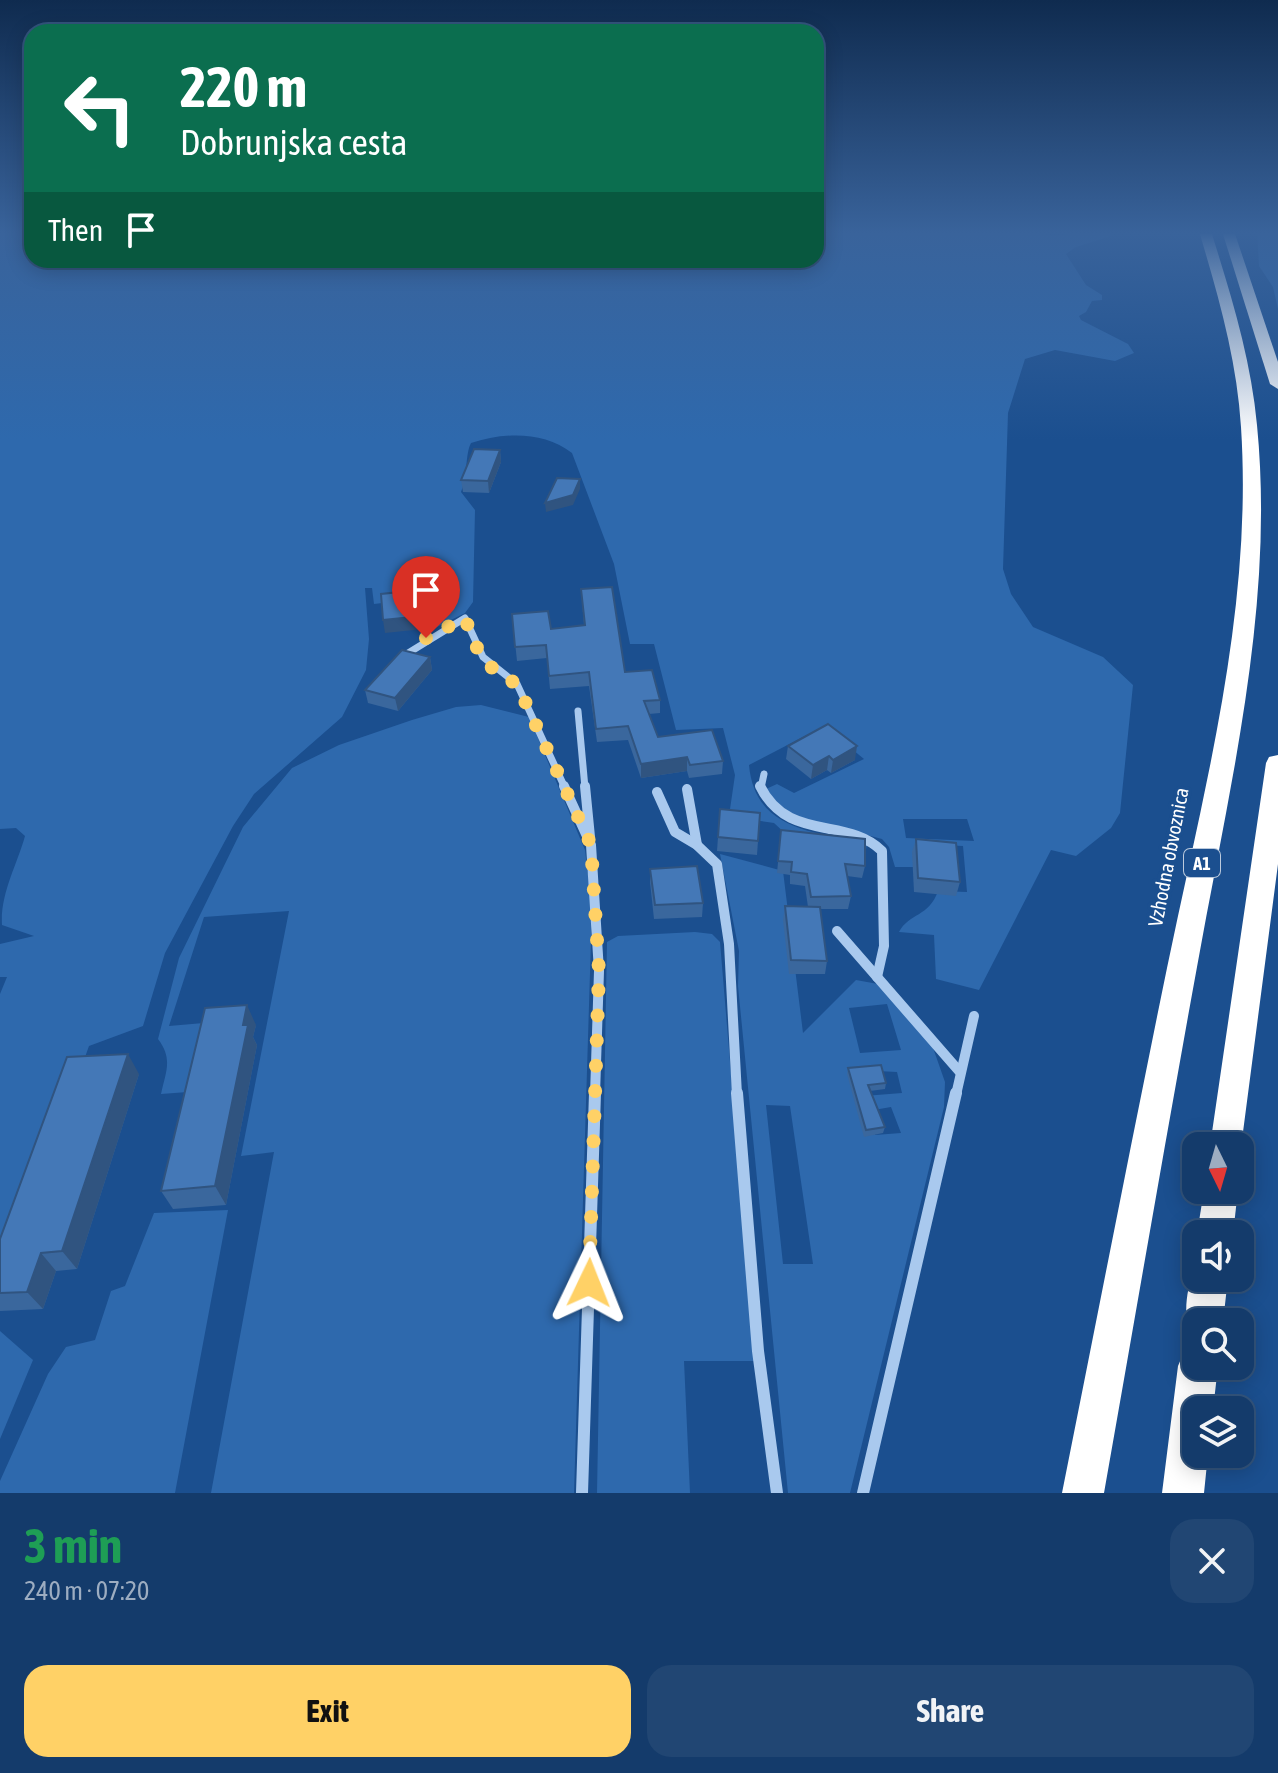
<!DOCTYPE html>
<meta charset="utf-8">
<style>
body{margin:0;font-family:"Asap Condensed",sans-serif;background:#214673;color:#f1f3f6;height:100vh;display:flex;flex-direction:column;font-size:30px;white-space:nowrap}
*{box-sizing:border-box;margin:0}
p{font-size:26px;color:#9dadc1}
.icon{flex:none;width:44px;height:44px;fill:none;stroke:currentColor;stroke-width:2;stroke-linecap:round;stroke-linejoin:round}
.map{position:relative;height:1493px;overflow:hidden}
.side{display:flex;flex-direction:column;background:#143b6b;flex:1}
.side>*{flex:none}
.guide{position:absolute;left:24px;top:24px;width:800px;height:244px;border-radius:24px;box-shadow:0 4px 20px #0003,0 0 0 2px #33557e;background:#0b6e4f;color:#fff;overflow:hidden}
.needle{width:52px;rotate:175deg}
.tools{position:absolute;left:1182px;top:1132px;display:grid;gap:16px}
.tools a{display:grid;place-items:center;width:72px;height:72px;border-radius:16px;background:#143b6b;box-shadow:0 4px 20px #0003,0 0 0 2px #33557e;font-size:40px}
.pin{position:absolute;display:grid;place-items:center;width:68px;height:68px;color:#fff;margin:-82px -34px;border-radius:50% 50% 50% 0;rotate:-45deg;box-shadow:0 0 8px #0007}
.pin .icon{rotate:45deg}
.me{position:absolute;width:88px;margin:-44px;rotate:2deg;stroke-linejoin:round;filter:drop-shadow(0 0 6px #0008)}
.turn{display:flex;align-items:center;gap:28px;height:168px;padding:0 24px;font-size:36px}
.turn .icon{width:104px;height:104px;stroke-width:2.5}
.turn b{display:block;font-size:56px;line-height:68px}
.then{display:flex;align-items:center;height:76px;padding:0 24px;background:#0003;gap:16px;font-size:30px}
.round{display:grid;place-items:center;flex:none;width:84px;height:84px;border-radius:24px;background:#214673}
.overview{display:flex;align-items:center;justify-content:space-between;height:136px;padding:0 24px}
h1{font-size:48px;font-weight:700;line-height:60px;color:#1e9e55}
.button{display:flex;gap:16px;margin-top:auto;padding:16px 24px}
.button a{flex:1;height:92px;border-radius:24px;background:#ffd166;color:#111;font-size:32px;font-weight:700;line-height:92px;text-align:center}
.button a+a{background:#214673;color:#f1f3f6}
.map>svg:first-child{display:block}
.green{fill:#2e69ad;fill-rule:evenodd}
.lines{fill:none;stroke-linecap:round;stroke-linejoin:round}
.street-far2{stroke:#a9c9ee;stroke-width:7}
.street-far1{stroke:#a9c9ee;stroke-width:10}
.street{stroke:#a9c9ee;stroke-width:12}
.highway{fill:#fff;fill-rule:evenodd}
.wall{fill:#3a679d}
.shaded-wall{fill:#305480}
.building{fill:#4478b7;stroke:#305480;stroke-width:2}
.route{stroke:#ffd166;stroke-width:14;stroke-dasharray:0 25.2}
.labels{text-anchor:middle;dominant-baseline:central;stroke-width:7;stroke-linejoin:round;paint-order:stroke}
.shield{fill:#1b4f8f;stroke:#bbcadd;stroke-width:2}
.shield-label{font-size:18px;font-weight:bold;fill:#fff}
.street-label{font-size:20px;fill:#fff;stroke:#1b4f8f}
</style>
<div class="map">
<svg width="1278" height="1493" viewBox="0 0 1278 1493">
<rect width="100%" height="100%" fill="#1b4f8f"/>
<g class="green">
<path d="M0 231H32V260H816V231H1028L1051 236 1108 231 1111 236 1076 247 1066 254 1086 285 1102 295V300L1092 301 1086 312 1079 316 1081 320 1128 344 1134 353 1115 361 1055 350 1025 359 1008 413 1003 569 1011 594 1033 627 1103 657 1133 685 1120 813 1111 828 1076 856 1051 850 979 990 936 979 934 935 899 932C909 913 929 917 938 891L967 892 963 846 920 844 916 867H895L889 847 882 839C843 827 789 827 766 789L777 784 794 793 864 759 824 726 749 765C755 831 814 831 867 844L866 849 787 835 774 823 729 816 735 775 723 728 676 730 654 644H630L614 564 572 453C544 431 504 432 471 443 465 454 468 475 461 492L475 510 473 602 465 613 435 628 433 597 374 604 372 588H365L369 639 366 670 342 717 254 794 233 826 165 953 143 1026 89 1046 0 1293V994L7 977H0V944L34 936 2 925C0 894 17 865 25 836L16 828 0 829ZM903 819H967L974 841 906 838Z"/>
<path d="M1257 231H1278V309L1273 287 1259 266Z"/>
<path d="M481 705 529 717 585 850 592 908 574 1493H211L274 1152 241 1156 289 911 204 917 169 1026 215 1022 201 1091 161 1094C166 1071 173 1059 158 1039L179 958 243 827 292 768 339 745 412 720 456 707Z"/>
<path d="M720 854 783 871 803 1033 856 980 878 984 932 1045 945 1082 944 1107 850 1493H788L738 986 739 951ZM887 1004 901 1050 860 1053 849 1008ZM858 1070 897 1072 902 1093 864 1096ZM766 1105 790 1106 813 1264H783ZM891 1107 901 1133 875 1135 868 1111Z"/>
<path d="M695 932 712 934 720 942 755 1361H684L690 1493H597L607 942 618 936Z"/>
<path d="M228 1210 175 1493H0V1481L48 1374 66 1347 95 1340 111 1291 125 1286 154 1213Z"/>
<path d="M0 1331 33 1360 0 1439Z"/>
</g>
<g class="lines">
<g class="street-far2">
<path d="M405 655 465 618 483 657 517 684 565 788"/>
<path d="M578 711 585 788"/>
<path d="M761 788 764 774"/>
</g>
<g class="street-far1">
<path d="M564 786 591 845 599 971 595 1095"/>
<path d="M585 786 590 837"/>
<path d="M760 786C788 843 847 816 882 851L884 946 877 977"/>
<path d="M687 789 697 845"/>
<path d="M657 792 675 832 697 845 717 864 729 944 737 1095"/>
<path d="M837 931 959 1071"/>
<path d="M956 1095 974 1016"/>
</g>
<g class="street">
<path d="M737 1093 758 1351 777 1493"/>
<path d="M582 1493 595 1093"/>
<path d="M863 1493 956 1093"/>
</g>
<g class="highway">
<path d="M1199 231H1211C1231 295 1251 359 1257 425 1275 608 1229 788 1197 967 1165 1142 1135 1318 1104 1493H1062C1097 1318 1131 1143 1167 968 1204 789 1253 611 1241 427 1237 360 1218 295 1199 231Z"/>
<path d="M1222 231H1234L1278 362V389L1270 384Z"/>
<path d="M1278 755V864L1240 1155V1146H1210L1266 763 1269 757Z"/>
<path d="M1204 1190H1238L1233 1234H1197Z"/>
<path d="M1196 1265V1278H1228L1223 1322H1196V1338L1191 1335C1182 1314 1187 1286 1196 1265Z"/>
<path d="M1196 1347V1366H1218L1213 1410H1196V1454H1208L1204 1493H1162L1178 1366 1184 1352Z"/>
</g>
</g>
<g class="wall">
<path d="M500 450 501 462 489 493 463 492 461 480Z"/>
<path d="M581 589 625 672 660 700V713L649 714 658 737 723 761 722 774 689 778 687 771 641 778 628 740 597 742 589 686 550 689 547 658 517 661 512 614 551 629 584 625Z"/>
<path d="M430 657 432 670 398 711 368 703 365 690Z"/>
<path d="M788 746 855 760 831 773 827 770 811 779 786 759Z"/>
<path d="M720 809 760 813 757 855 717 851Z"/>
<path d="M781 830 865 866 862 878 847 876 851 896 848 909H820L827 961 825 974H789L783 920 785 906 808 907 805 886 790 884V875L777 873Z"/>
<path d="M916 839 960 882 956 896 914 892 912 852Z"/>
<path d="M650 869 703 903 702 917 654 919 650 882Z"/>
<path d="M256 1025 253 1037 257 1045 226 1205 173 1209 161 1191Z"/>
<path d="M848 1068 886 1083 885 1089 870 1091 885 1127 883 1133 864 1137 847 1074Z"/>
<path d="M139 1074 77 1269 56 1271 43 1309 0 1311V1239Z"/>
</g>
<g class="shaded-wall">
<path d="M500 450 501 462 489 493 488 481Z"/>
<path d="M580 479V489L573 505 546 512 545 503Z"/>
<path d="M419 590 424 629 385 633 383 620Z"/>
<path d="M430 657 432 670 398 711 395 698Z"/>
<path d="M857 746 855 760 831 773 833 760Z"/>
<path d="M829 756 827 770 811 779 813 765Z"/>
<path d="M687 757V771L641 778V764Z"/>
<path d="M247 1005 256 1025 253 1037 257 1045 226 1205 215 1186Z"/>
<path d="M128 1054 139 1074 77 1269 62 1251Z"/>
<path d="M41 1253 56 1271 43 1309 27 1292Z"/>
</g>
<g class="building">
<path d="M474 449 500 450 488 481 461 480Z"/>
<path d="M557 478 580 479 573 495 545 503Z"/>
<path d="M612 587 625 672 652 670 660 700 644 701 658 737 712 730 723 761 690 765 687 757 641 764 628 726 596 729 589 672 549 676 546 645 515 647 512 614 548 611 551 629 585 625 581 589Z"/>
<path d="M419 590 422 616 383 620 381 594Z"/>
<path d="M402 650 430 657 395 698 365 690Z"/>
<path d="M828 724 857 746 833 760 829 756 813 765 788 746Z"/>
<path d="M720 809 760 813 758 841 718 837Z"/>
<path d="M781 830 865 839V866L845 864 851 896 811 897 807 874 791 872 792 862 778 861Z"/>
<path d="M916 839 956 843 960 882 918 878Z"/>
<path d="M697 866 703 903 655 905 650 869Z"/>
<path d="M785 906 820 907 827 961 791 960Z"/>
<path d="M247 1005 243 1025H248L215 1186 161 1191 205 1008Z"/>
<path d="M128 1054 62 1251 41 1253 27 1292 0 1293V1239L67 1057Z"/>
<path d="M881 1065 886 1083 868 1085 885 1127 866 1130 848 1068Z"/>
</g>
<linearGradient id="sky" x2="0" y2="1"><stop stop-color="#0f2b4f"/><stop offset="0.53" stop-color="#39639b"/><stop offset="1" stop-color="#39639b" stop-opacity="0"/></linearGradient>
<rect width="1278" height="440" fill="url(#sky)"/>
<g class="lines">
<path class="route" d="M426 638 465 618C478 653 482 666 517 684L591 845 599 971 589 1283"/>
</g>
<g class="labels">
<rect class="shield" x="1184" y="849" width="36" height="28" rx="6"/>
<g class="shield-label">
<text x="1202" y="863">A1</text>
</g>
<g class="street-label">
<text transform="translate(1168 857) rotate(-79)">Vzhodna obvoznica</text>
</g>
</g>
</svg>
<div class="tools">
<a><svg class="needle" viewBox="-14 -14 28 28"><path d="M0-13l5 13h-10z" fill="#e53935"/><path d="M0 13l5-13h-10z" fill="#9dadc1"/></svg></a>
<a><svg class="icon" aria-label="sound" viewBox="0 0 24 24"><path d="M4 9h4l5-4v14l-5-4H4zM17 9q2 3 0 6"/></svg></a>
<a><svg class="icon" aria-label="search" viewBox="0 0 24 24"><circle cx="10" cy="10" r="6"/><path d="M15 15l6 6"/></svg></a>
<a><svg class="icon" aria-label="layers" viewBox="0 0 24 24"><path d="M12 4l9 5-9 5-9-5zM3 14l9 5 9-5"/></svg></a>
</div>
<div class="pin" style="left:426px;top:638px;background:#d93025"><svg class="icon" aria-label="arrive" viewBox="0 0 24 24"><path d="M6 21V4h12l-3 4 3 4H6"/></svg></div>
<svg class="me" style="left:589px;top:1283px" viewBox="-20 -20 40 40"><path d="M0-17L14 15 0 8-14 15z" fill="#ffd166" stroke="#fff" stroke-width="4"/></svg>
<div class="guide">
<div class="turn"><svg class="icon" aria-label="left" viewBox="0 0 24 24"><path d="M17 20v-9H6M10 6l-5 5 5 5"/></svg><div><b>220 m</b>Dobrunjska cesta</div></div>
<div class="then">Then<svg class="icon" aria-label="arrive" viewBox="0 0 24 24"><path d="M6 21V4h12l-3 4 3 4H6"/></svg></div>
</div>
</div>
<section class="side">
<div class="overview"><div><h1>3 min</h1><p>240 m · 07:20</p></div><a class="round"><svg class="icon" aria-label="close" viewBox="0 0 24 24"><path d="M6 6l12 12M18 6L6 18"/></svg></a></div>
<div class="button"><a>Exit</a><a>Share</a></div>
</section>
